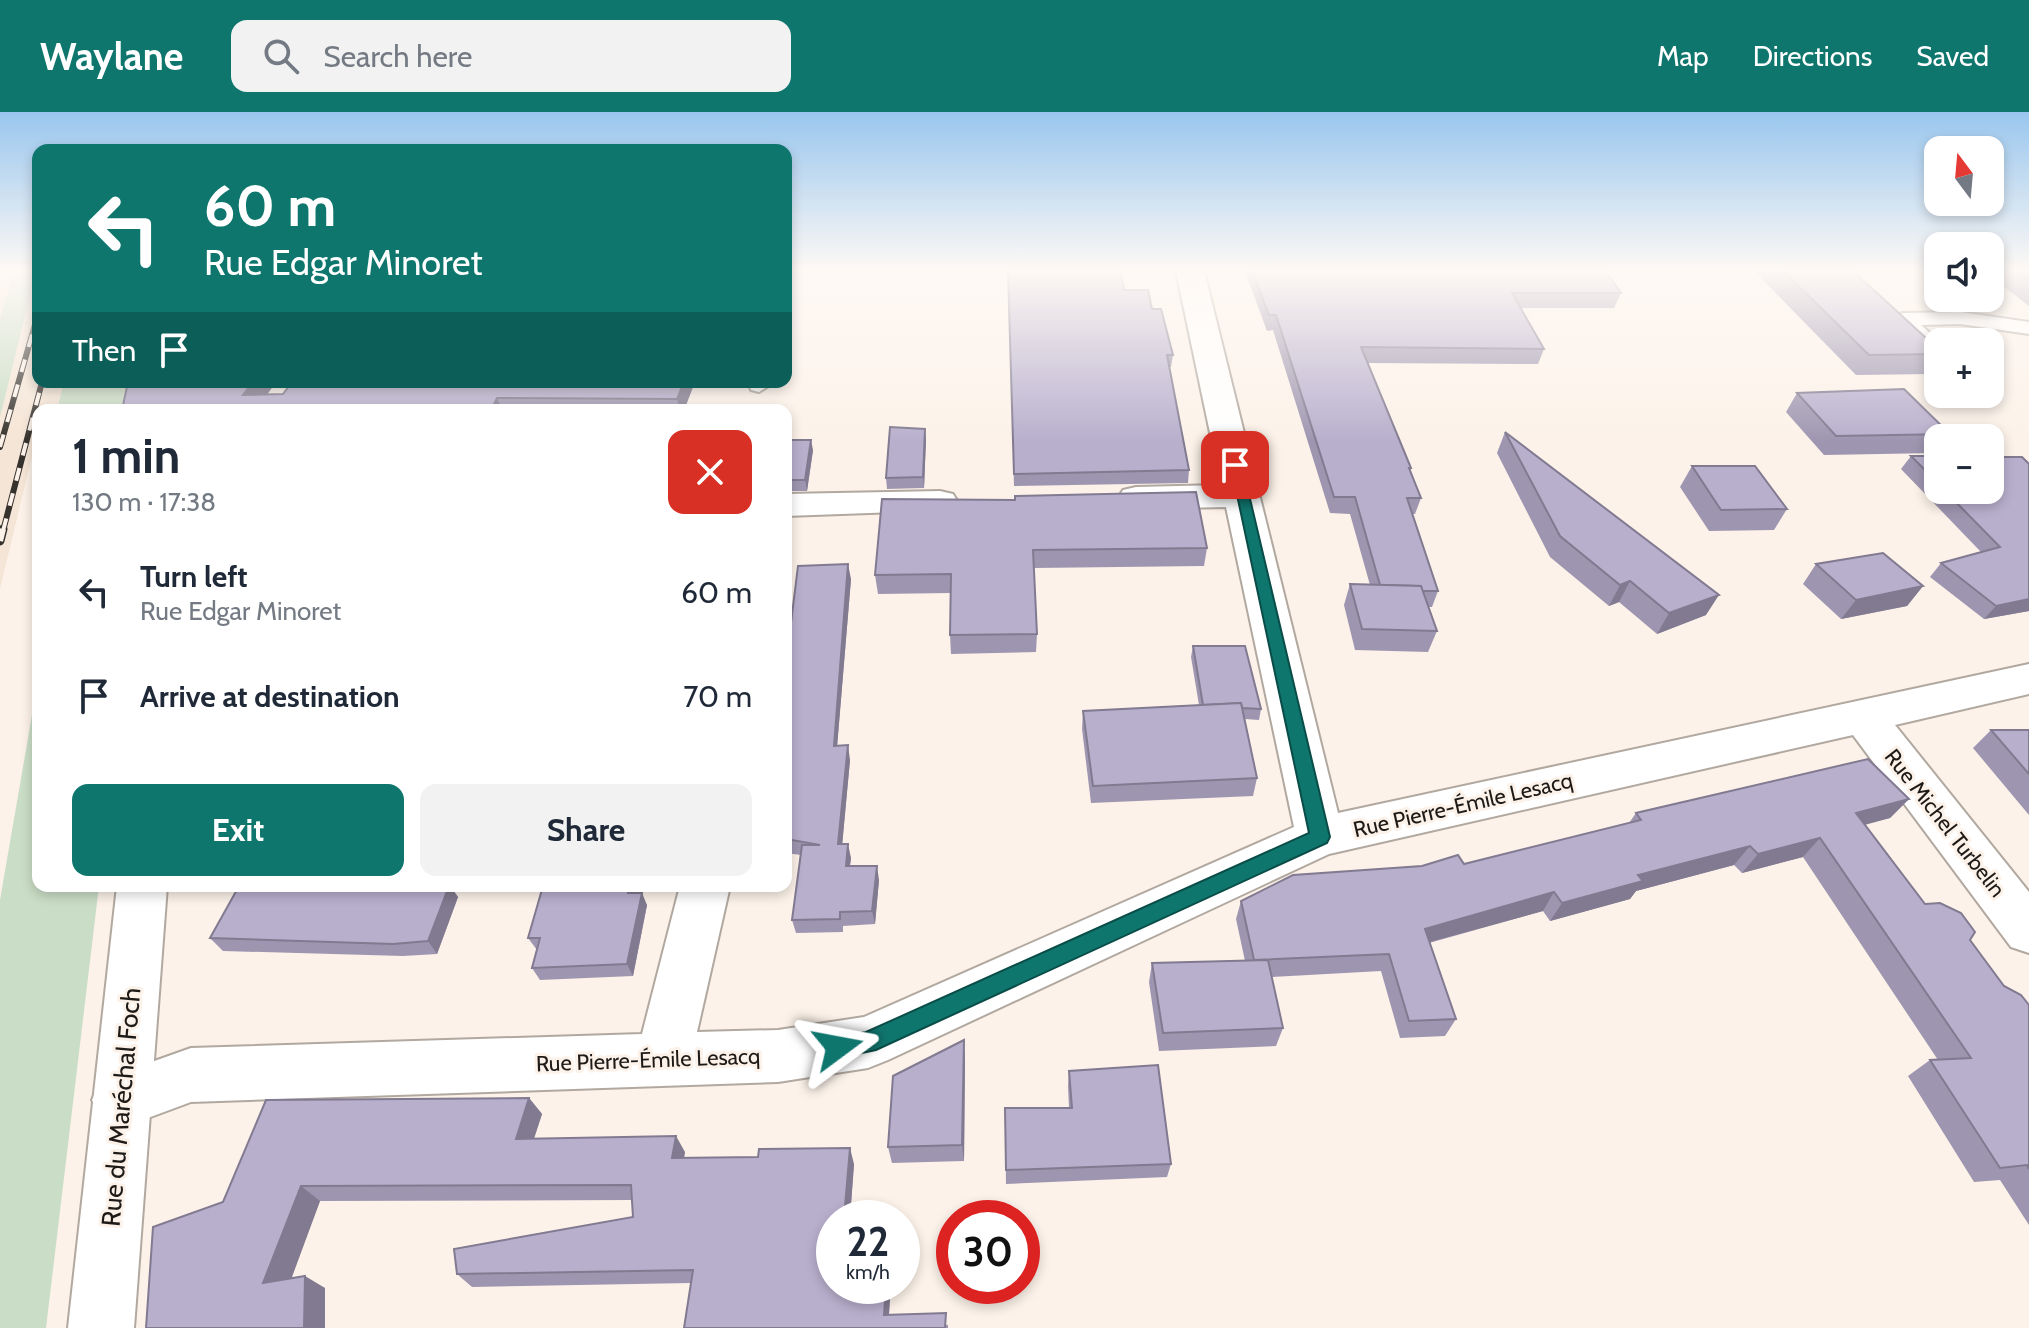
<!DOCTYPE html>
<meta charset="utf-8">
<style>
body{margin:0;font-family:Cabin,sans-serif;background:#f2f2f3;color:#1f2937;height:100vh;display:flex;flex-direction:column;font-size:30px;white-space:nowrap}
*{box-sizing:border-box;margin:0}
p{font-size:26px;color:#747a83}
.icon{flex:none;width:44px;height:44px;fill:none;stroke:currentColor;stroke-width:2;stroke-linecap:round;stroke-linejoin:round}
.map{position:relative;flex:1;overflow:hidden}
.details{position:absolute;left:32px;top:292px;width:760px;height:488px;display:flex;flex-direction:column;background:#fff;border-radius:16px;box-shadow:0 4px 12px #0003}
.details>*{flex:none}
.banner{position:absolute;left:32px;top:32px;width:760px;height:244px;border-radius:16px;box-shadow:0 4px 12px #0003;background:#0f766e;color:#fff;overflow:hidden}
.needle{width:52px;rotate:344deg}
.fabs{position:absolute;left:1924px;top:24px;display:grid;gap:16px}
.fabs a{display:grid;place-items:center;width:80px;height:80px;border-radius:16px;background:#fff;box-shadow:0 4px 12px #0003;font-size:40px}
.speed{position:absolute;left:816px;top:1088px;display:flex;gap:16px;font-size:40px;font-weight:700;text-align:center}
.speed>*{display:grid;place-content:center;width:104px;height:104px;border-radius:50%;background:#fff;box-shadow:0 4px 12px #0003;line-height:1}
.speed small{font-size:20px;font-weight:400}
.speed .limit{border:12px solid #d22;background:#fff;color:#111}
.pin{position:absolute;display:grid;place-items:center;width:68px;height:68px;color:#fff;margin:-34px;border-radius:16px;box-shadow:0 4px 12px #0006}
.me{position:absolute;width:88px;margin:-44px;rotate:77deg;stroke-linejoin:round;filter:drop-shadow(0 0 6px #0008)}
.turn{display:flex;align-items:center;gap:28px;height:168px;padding:0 40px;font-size:36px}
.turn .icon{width:104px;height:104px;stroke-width:2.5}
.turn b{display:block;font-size:56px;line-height:68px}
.then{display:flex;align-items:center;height:76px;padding:0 40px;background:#0003;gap:16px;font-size:30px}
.round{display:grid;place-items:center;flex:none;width:84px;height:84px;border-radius:16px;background:#f2f2f3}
.head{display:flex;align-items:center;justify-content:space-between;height:136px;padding:0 40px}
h1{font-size:48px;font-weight:700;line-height:60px}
.primary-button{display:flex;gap:16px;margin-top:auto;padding:16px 40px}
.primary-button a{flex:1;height:92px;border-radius:16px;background:#0f766e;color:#fff;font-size:32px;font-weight:700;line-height:92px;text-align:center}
.primary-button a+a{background:#f2f2f3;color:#1f2937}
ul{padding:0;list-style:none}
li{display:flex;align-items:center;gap:24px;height:104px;padding:0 40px}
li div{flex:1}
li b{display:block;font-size:30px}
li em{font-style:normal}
header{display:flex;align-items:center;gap:48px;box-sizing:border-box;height:112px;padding:0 40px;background:#0f766e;color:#fff}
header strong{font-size:38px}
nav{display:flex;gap:44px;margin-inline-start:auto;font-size:28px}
.search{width:560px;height:72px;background:#f2f2f3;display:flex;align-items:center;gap:20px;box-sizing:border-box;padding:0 28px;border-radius:16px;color:#747a83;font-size:30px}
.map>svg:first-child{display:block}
.built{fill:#f5e5d6}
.green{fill:#caddc6}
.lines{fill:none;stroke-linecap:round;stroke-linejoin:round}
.lane-casing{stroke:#b1a8a0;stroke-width:4}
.street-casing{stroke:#b1a8a0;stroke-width:4}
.secondary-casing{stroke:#b1a8a0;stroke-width:4}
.lane{fill:#fff;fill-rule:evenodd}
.street{fill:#fff;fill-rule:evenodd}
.secondary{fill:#fff;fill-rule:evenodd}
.rail-far1-casing{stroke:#35312d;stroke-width:6}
.rail-casing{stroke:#35312d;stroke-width:9}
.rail-far1{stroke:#fcf2e9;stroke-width:4;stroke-dasharray:13;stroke-linecap:butt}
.rail{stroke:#fcf2e9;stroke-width:6;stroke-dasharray:18;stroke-linecap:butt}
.wall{fill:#9e96b0}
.shaded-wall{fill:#817a90}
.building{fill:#b8afcd;stroke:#817a90;stroke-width:2}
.route{fill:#0f766e;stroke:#0a4d48;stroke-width:2}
.labels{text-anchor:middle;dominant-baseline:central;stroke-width:6;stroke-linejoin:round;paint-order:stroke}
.street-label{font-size:22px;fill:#1e1a17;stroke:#fcf2e9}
.near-street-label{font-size:26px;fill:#1e1a17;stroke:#fcf2e9}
</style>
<header>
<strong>Waylane</strong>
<div class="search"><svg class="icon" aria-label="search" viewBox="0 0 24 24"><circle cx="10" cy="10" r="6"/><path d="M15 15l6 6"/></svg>Search here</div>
<nav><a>Map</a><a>Directions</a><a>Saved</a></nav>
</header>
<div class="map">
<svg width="2029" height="1216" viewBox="0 0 2029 1216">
<rect width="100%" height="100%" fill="#fcf2e9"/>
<path class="built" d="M0 159H38V270H141L139 285 68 298H38V319L0 477Z"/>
<g class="green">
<path d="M14 159H36L0 305V207Z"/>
<path d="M64 270H141L137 298H57Z"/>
<path d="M38 568V774H99L46 1216H0V788Z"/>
</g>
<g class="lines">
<defs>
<g id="lane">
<path d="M1960 200 2029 210V222L1960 212 1921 213 1940 230 1938 245 1931 243 1892 207 1902 201Z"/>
<path d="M748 270H770V273L759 280 751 278Z"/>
</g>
<g id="street">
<path d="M1176 159H1204L1338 701 2029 552V582L1895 613 2029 780V841L2011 835 1853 623 1329 742 888 948 868 956 778 970 191 990 121 1016 101 1008 92 988 101 968 191 936 642 922 680 774H730L697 920 778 918 864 905 1294 715 1226 395 1136 397 1123 394 1118 386 1123 378 1136 375 1221 373Z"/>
<path d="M940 379 953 382 958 390 953 398 786 404V382Z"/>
</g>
<path id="secondary" d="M117 774H167L134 1216H68Z"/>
</defs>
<use href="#lane" class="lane-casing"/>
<use href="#street" class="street-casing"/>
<use href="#secondary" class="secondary-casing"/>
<use href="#lane" class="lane"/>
<use href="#street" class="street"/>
<use href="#secondary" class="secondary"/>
<defs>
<g id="rail-far1">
<path d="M0 335 38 202"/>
<path d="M3 419 42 270"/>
</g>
<path id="rail" d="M0 429 3 417"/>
</defs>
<use href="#rail-far1" class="rail-far1-casing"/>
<use href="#rail" class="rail-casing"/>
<use href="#rail-far1" class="rail-far1"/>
<use href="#rail" class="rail"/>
</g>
<g class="wall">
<path d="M1008 159 1124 178 1152 197 1173 243 1171 255H1169L1189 358 1188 371 1014 374Z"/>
<path d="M1245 159H1605L1621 181 1614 196H1521L1544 237 1538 252 1368 251 1411 356 1410 360 1421 386 1415 402H1412L1438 479 1432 495H1428L1437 519 1428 540 1355 538 1344 493 1350 472 1370 473 1350 402 1330 401 1273 218 1267 219Z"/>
<path d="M1754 159H1853L1938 237V250L1930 262 1856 263Z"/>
<path d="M1922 159H1938V168H1933Z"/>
<path d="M1990 159H2029V194L1994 167H1990Z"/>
<path d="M128 270H276L267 283 695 270 684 298H122Z"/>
<path d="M1797 281 1950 322 1947 326H1938V338L1936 341 1824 343 1786 300Z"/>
<path d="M1505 320 1706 503 1657 522 1619 490 1609 494 1550 445 1497 341Z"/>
<path d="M926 327 924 376 887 377 886 366Z"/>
<path d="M786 328 813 338 807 379H786Z"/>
<path d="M1911 344H1938V378H1990L2029 499 1984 507 1930 465 1941 451 1981 440 1901 357Z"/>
<path d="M1692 354 1787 397 1774 418 1709 419 1680 375Z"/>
<path d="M882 387 1207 436 1204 454 1034 456 1037 522 1036 540 951 542 950 523 951 481 878 482 875 463Z"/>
<path d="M1816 452 1923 474 1907 494 1841 507 1803 472Z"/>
<path d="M851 467 837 634 850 648 842 732 851 746 850 754 879 768 875 812 843 814V820L796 821 792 808 801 743 786 741V551Z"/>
<path d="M1193 534 1261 597 1259 608 1245 607 1257 666 1253 684 1091 691 1082 617 1083 599 1199 593 1191 545Z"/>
<path d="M1991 618H2029V703L1973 636Z"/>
<path d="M1909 687 1890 706 1865 712 1925 792 1970 828 2004 874 2029 893V1113L2000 1068 1974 1070 1908 964 1930 948H1938L1803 745 1742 761 1734 753 1636 779 1630 787 1550 809 1543 799 1429 831 1456 907 1445 924 1400 926 1381 859 1272 865 1283 916 1276 934 1159 939 1149 870 1152 851 1245 849 1236 807 1241 789 1464 752 1629 711 1636 701Z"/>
<path d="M238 774H450L458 785 437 842 403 844 223 839 210 826 239 775Z"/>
<path d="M543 774H639L637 781 647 793 633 864 540 868 532 856 537 838 528 826Z"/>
<path d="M965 946 964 1049 892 1051 888 1035Z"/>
<path d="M1069 959 1171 1052 1167 1065 1006 1072 1005 996H1069L1068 974Z"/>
<path d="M529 986 542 1002 534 1026 685 1040 684 1046 854 1052 850 1106H834V1174H845L890 1186 889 1203 948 1213V1216H684L691 1171 472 1175 457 1162 633 1105 632 1088 320 1089 291 1166 325 1176V1216H146L153 1115Z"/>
</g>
<g class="shaded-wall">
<path d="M253 270H276L255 298 243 283Z"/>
<path d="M684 270H695L684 298H680L677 287Z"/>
<path d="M497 286 502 298H491Z"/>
<path d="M925 317 926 327 924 376 923 365Z"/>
<path d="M811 328 813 338 807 379 805 368Z"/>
<path d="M848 452 851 467 836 648 834 634Z"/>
<path d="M1630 469 1619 490 1609 494 1620 473Z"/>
<path d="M1923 474 1907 494 1841 507 1856 488Z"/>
<path d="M1719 483 1706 503 1657 522 1669 501Z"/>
<path d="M2029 487V499L1984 507 1996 494Z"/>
<path d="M848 633 850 648 841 746 838 732Z"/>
<path d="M1909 687 1890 706 1839 720 1856 701Z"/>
<path d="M1820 726 1803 745 1742 761 1758 742Z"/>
<path d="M848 732 851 746 848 767 846 754Z"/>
<path d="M1750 734 1734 753 1636 779 1630 787 1550 809 1562 791 1638 763Z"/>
<path d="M877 754 879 768 875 812 872 799Z"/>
<path d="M449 774H450L458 785 437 842 428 829Z"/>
<path d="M630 774H639L634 794 628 781Z"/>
<path d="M1554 780 1543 799 1415 834 1425 817Z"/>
<path d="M642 781 647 793 633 864 627 852Z"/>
<path d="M964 928 965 946 964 1049 962 1033Z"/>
<path d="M529 986 542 1002 529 1042 516 1027Z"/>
<path d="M676 1024 685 1040 681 1062 672 1046Z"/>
<path d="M850 1036 854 1052 850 1106H844Z"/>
<path d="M301 1074 320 1089 285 1184 263 1171Z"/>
<path d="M305 1164 325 1176V1216H304Z"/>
<path d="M886 1174 890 1186 888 1215 884 1203Z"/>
</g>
<g class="building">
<path d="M1008 159H1121L1124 178H1148L1152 197H1161L1173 243H1167L1189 358 1014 362Z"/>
<path d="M1252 159H1605L1621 181H1512L1544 237 1361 235 1411 356H1409L1421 386H1407L1438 479H1422L1421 474 1380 473 1355 385H1334L1276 203H1269Z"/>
<path d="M1783 159H1853L1938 237V242L1869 243Z"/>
<path d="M2018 159H2029V168Z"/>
<path d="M128 270H253L243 283 283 282 292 270H684L677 287 497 286 491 298H122Z"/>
<path d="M1904 277 1950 322 1836 324 1797 281Z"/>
<path d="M890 315 925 317 923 365 886 366Z"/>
<path d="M1505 320 1719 483 1669 501 1630 469 1620 473 1560 424Z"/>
<path d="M786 328H811L805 368H786Z"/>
<path d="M1911 344H1938V371Z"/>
<path d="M1990 345H2022L2029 352V487L1996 494 1941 451 2000 435 1944 378H1990Z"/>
<path d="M1692 354H1755L1787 397 1721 398Z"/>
<path d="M1196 380 1207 436 1033 438 1037 522 950 523 951 462 875 463 882 387 1015 388V384Z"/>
<path d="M1883 441 1923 474 1856 488 1816 452Z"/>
<path d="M848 452 834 634 848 633 838 732H848L846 754H877L872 799 840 800V807L792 808 802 733H820L786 727V613L789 592H786V551L798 454Z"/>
<path d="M1350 472 1421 474 1437 519 1362 517Z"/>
<path d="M1193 534H1245L1261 597 1242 596 1241 591 1203 593Z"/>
<path d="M1241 591 1257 666 1093 674 1083 599Z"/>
<path d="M1991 618H2029V662Z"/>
<path d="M1868 647 1909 687 1856 701 1925 792 1940 791 1961 801 1975 820 1970 828 2004 874 2021 883 2029 893V1057L2027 1053 2000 1056 1930 948 1971 946 1820 726 1758 742 1750 734 1638 763 1643 769 1562 791 1554 780 1425 817 1456 907 1409 909 1389 842 1254 848 1241 789 1293 763 1422 754 1458 743 1464 752 1641 708 1636 701Z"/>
<path d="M239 774H449L428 829 393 832 210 826Z"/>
<path d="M543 774H630L628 781H642L627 852 532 856 540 826H528Z"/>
<path d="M1268 848 1283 916 1163 921 1152 851Z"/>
<path d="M964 928 962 1033 888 1035 893 964Z"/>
<path d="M1158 953 1171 1052 1006 1058 1005 996H1072L1069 959Z"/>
<path d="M529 986 516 1027 676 1024 672 1046 758 1045 759 1037 850 1036 844 1106H834V1174H886L884 1203 946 1201 945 1216H684L693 1158 457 1162 454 1137 633 1105 631 1073 301 1074 263 1171 305 1164 304 1216H146L153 1115 223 1090 266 988Z"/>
</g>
<linearGradient id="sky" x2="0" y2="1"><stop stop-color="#99c6ee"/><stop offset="0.48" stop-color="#fef9f5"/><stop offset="1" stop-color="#fef9f5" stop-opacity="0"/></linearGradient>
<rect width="2029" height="330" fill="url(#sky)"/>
<path class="route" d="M1230 350 1242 353 1330 725 1327 731 876 938 838 946 830 942 826 935 830 927 866 920 1309 721Z"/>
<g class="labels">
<g class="street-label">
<text transform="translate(1463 693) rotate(-13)">Rue Pierre-Émile Lesacq</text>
<text transform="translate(1945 711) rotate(52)">Rue Michel Turbelin</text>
<text transform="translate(648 948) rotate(-2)">Rue Pierre-Émile Lesacq</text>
</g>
<g class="near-street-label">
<text transform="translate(121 995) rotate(-85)">Rue du Maréchal Foch</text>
</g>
</g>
</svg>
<div class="fabs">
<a><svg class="needle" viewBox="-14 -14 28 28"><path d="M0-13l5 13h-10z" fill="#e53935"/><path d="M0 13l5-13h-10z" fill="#747a83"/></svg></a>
<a><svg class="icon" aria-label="sound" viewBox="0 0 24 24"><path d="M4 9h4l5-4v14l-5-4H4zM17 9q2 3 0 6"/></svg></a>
<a>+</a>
<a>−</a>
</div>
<div class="speed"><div>22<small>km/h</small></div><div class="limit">30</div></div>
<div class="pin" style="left:1235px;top:353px;background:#d93025"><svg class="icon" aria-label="arrive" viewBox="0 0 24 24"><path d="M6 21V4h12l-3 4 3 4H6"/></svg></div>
<svg class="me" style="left:838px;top:935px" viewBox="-20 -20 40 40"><path d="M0-17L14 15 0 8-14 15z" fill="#0f766e" stroke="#fff" stroke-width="4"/></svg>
<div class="banner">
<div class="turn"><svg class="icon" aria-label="left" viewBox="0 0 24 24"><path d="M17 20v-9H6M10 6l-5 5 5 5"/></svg><div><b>60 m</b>Rue Edgar Minoret</div></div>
<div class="then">Then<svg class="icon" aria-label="arrive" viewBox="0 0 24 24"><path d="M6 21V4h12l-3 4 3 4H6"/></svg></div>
</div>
<section class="details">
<div class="head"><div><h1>1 min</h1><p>130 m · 17:38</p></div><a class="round" style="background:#d93025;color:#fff"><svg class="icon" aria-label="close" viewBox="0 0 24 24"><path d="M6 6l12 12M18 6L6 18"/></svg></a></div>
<ul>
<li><svg class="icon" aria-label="left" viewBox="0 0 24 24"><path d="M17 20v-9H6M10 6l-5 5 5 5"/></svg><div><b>Turn left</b><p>Rue Edgar Minoret</p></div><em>60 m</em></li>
<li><svg class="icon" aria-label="arrive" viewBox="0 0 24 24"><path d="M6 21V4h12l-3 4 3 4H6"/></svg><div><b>Arrive at destination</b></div><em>70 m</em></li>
</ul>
<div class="primary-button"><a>Exit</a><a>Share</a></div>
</section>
</div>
